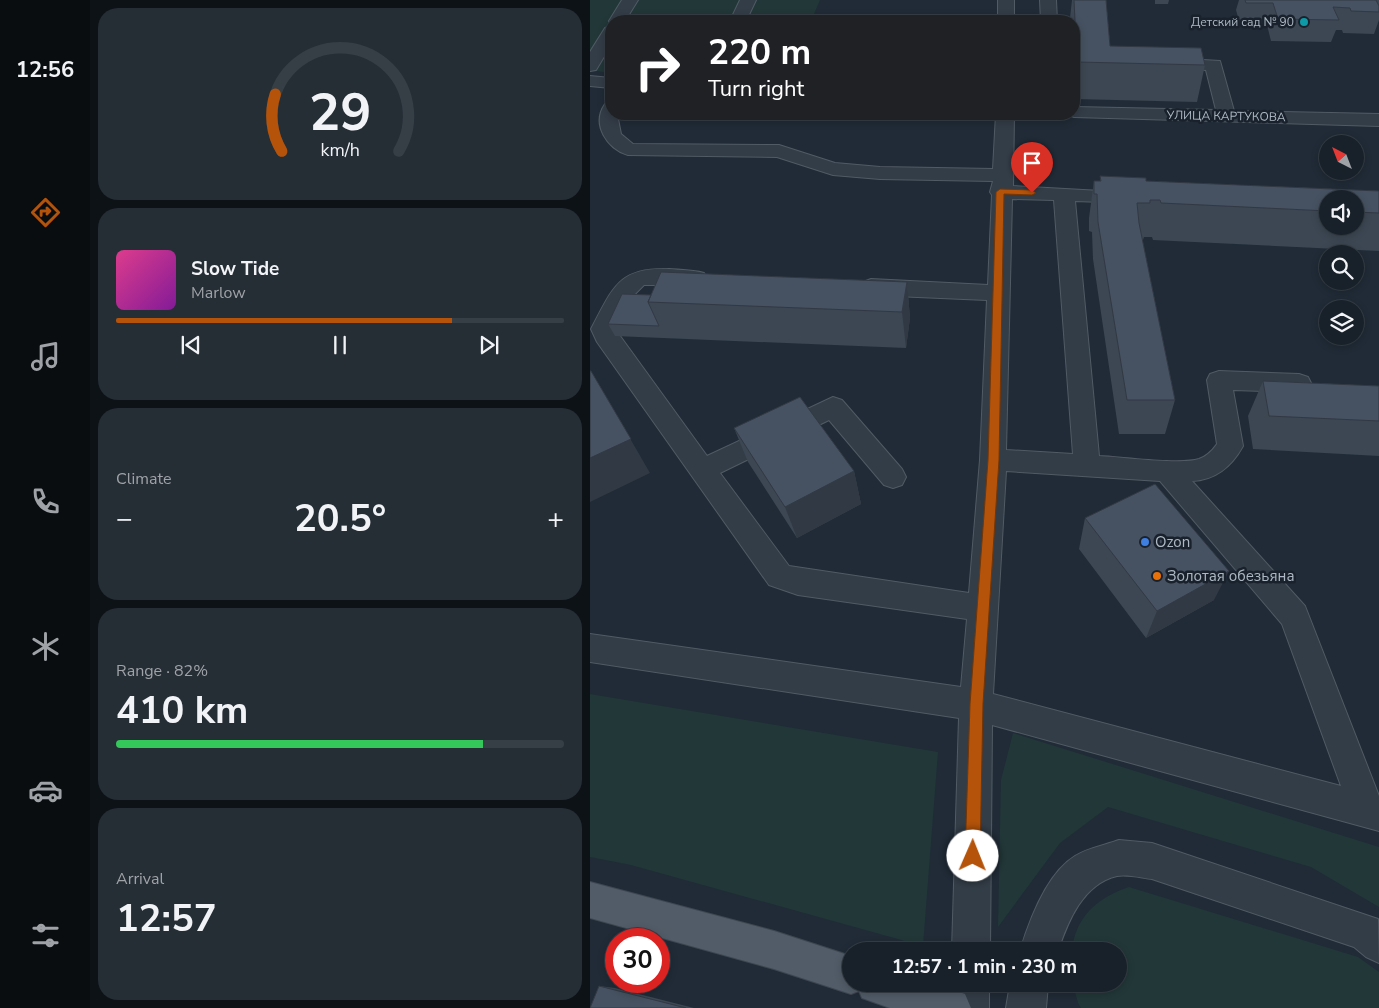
<!DOCTYPE html>
<meta charset="utf-8">
<style>
body{margin:0;font-family:"Nunito Sans",sans-serif;background:#252d35;color:#f1f3f6;height:100vh;display:flex;flex-direction:column;font-size:19px;white-space:nowrap}
*{box-sizing:border-box;margin:0}
p{font-size:16px;color:#9fa3a8}
.icon{flex:none;width:28px;height:28px;fill:none;stroke:currentColor;stroke-width:2;stroke-linecap:round;stroke-linejoin:round}
.map{position:relative;flex:1;overflow:hidden}
.side{display:flex;flex-direction:column;gap:8px;padding:8px;background:#0d1217;width:500px}
.side>*{flex:none}
.top-card{position:absolute;left:15px;top:15px;width:475px;height:105px;border-radius:20px;box-shadow:0 2px 8px #0003,0 0 0 1px #363e46;background:#202124;color:#fff;overflow:hidden}
.needle{width:32px;rotate:318deg}
.buttons{position:absolute;left:729px;top:135px;display:grid;gap:10px}
.buttons a{display:grid;place-items:center;width:45px;height:45px;border-radius:50%;background:#182029;box-shadow:0 2px 8px #0003,0 0 0 1px #363e46;font-size:25px}
.speed{position:absolute;left:15px;top:928px;display:flex;gap:10px;font-size:25px;font-weight:700;text-align:center}
.speed>*{display:grid;place-content:center;width:65px;height:65px;border-radius:50%;background:#182029;box-shadow:0 2px 8px #0003,0 0 0 1px #363e46;line-height:1}
.speed .limit{border:8px solid #d22;background:#fff;color:#111}
.pin{position:absolute;display:grid;place-items:center;width:42px;height:42px;color:#fff;margin:-51px -21px;border-radius:50% 50% 50% 0;rotate:-45deg;box-shadow:0 0 5px #0007}
.pin .icon{rotate:45deg}
.me{position:absolute;width:55px;margin:-28px;rotate:1deg;stroke-linejoin:round;filter:drop-shadow(0 0 4px #0008)}
.turn{display:flex;align-items:center;gap:18px;height:105px;padding:0 20px;font-size:22px}
.turn .icon{width:65px;height:65px;stroke-width:2.5}
.turn b{display:block;font-size:35px;line-height:42px}
.big{font-size:38px;font-weight:700;line-height:1.1}
.side .widget{flex:1;display:flex;flex-direction:column;justify-content:center;gap:8px;min-width:0;padding:0 18px;border-radius:20px;background:#252d35}
.side .dial{align-items:center;gap:0}
.dial svg{height:130px;overflow:visible;fill:none;stroke:#363e46;stroke-width:7;stroke-linecap:round;text-anchor:middle}
.dial text{fill:#f1f3f6;stroke:none}
.song{display:flex;align-items:center;gap:15px}
.cover{width:60px;height:60px;border-radius:8px;background:linear-gradient(135deg,hsl(330 70% 55%),hsl(290 70% 35%))}
.played{height:5px;border-radius:2px;background:linear-gradient(90deg,#b45309 75%,#363e46 75%)}
.keys{display:flex;justify-content:space-around;direction:ltr}
.heat{display:flex;justify-content:space-between;align-items:center;font-size:28px;direction:ltr}
.charge{height:8px;border-radius:4px;background:linear-gradient(90deg,#34c759 82%,#363e46 0)}
.trip{position:absolute;left:252px;top:942px;width:285px;height:50px;border-radius:25px;background:#182029;box-shadow:0 2px 8px #0003,0 0 0 1px #363e46;font-weight:700;line-height:50px;text-align:center}
main{display:flex;flex:1;min-height:0}
.menu{display:flex;flex-direction:column;width:90px;justify-content:space-around;align-items:center;background:#0a0d10;color:#9fa3a8}
.menu .icon{width:35px;height:35px}
.menu .on{color:#b45309}
.menu b{font-size:22px;color:#f1f3f6}
.map>svg:first-child{display:block}
.green{fill:#223738}
.lines{fill:none;stroke-linecap:round;stroke-linejoin:round}
.minor-casing{stroke:#515b65;stroke-width:2}
.major-casing{stroke:#3d4651;stroke-width:2}
.minor{fill:#333d47;fill-rule:evenodd}
.major{fill:#515c68;fill-rule:evenodd}
.wall{fill:#3c4753;fill-rule:evenodd}
.shaded-wall{fill:#313944}
.building{fill:#465261;stroke:#313944}
.route{fill:#b45309;stroke:#753606}
.culture-dot{fill:#0f9aa8;stroke:#19222c;stroke-width:2}
.shop-dot{fill:#3f7fe0;stroke:#19222c;stroke-width:2}
.food-dot{fill:#e8710a;stroke:#19222c;stroke-width:2}
.labels{text-anchor:middle;stroke-width:5;stroke-linejoin:round;paint-order:stroke}
.far-poi-label{font-size:12px;fill:#adb8c4;stroke:#19222c;text-anchor:end}
.far-street-label{font-size:12px;fill:#adb8c4;stroke:#19222c}
.poi-label{font-size:15px;fill:#adb8c4;stroke:#19222c;text-anchor:start}
</style>
<main>
<nav class="menu">
<b>12:56</b>
<svg class="icon on" aria-label="directions" viewBox="0 0 24 24"><path d="M12 3l9 9-9 9-9-9zM9 14v-3h6M13 9l2 2-2 2"/></svg>
<svg class="icon" aria-label="music" viewBox="0 0 24 24"><path d="M9 18V5l10-2v13"/><circle cx="6" cy="18" r="3"/><circle cx="16" cy="16" r="3"/></svg>
<svg class="icon" aria-label="phone" viewBox="0 0 24 24"><path d="M5 4h4l2 5-3 2q2 4 5 5l2-3 5 2v4C11 20 4 13 5 4z"/></svg>
<svg class="icon" aria-label="climate" viewBox="0 0 24 24"><path d="M12 3v18M4 7l16 10M4 17L20 7"/></svg>
<svg class="icon" aria-label="car" viewBox="0 0 24 24"><path d="M5 17H2v-5l4-1 3-4h7l3 4 3 1v5h-3M9 17h6M6 11h13"/><circle cx="7" cy="17" r="2"/><circle cx="17" cy="17" r="2"/></svg>
<svg class="icon" aria-label="filters" viewBox="0 0 24 24"><path d="M4 7h16M4 17h16"/><circle cx="9" cy="7" r="2"/><circle cx="15" cy="17" r="2"/></svg>
</nav>
<section class="side">
<div class="widget dial"><svg viewBox="0 0 100 80">
<path d="M14 69A42 42 0 1 1 86 69"/>
<path d="M14 69A42 42 0 0 1 10 34" stroke="#b45309"/>
<text x="50" y="56" font-size="32" font-weight="700">29</text>
<text x="50" y="72" font-size="11">km/h</text>
</svg></div>
<div class="widget">
<div class="song"><i class="cover"></i><div><b>Slow Tide</b><p>Marlow</p></div></div>
<div class="played"></div>
<div class="keys"><svg class="icon" aria-label="previous" viewBox="0 0 24 24"><path d="M18 5L8 12l10 7zM5 5v14"/></svg><svg class="icon" aria-label="pause" viewBox="0 0 24 24"><path d="M8 5v14M16 5v14"/></svg><svg class="icon" aria-label="next" viewBox="0 0 24 24"><path d="M6 5l10 7-10 7zM19 5v14"/></svg></div>
</div>
<div class="widget"><p>Climate</p>
<div class="heat"><a>−</a><b class="big">20.5°</b><a>+</a></div>
</div>
<div class="widget"><p>Range · 82%</p><b class="big">410 km</b><div class="charge"></div></div>
<div class="widget"><p>Arrival</p><b class="big">12:57</b></div>
</section>
<div class="map">
<svg width="789" height="1008" viewBox="0 0 789 1008">
<rect width="100%" height="100%" fill="#202b37"/>
<!-- green -->
<path class="green" d="M0,0h230l-9,21h-200v52l-21,-3z
M0,694l348,58 -15,194 -292,-81 -41,-8z
M423,733l366,114v60l-68,-40 -203,-60 -48,36 -62,84 3,-147z
M539,887l229,70 21,15v36h-298l-3,-5 -5,-19h46v-33h-47c3,-34 26,-54 57,-64z"/>
<g class="lines">
<!-- minor casing -->
<g class="minor-casing">
<path id="minor" d="M32,0h16l-13,21h-14v3l-2,-3z
M150,0h16l-10,21h-16z
M408,0h16v21h-16z
M450,0h16l1,21h-16z
M21,26v19l-15,25 -6,1v-19l15,-24z
M578,58l52,3 14,50 145,3v12l-305,-9 -8,-3h8v-7l142,3 -10,-40 -44,-3 -3,-4 3,-4z
M0,76l21,2v10l-21,-2z
M21,103v11h6l4,20 12,10 146,1 56,18 45,4 113,2 3,-55h18l-1,72 124,7 3,4 -3,4 -7,2 -55,-2 24,255c23,1 81,9 100,3 8,-3 13,-8 18,-15l-10,-64 3,-6 9,-3 80,3 9,3 3,6 -3,6 -9,3 -66,-2 10,56c-11,20 -27,34 -51,35l113,125 74,190v35l-387,-106 -2,226h-38l7,-233 -369,-56v-28l371,53 6,-68 -169,-24 -29,-10 -172,-243 -6,-13c22,-41 27,-62 78,-60 12,1 24,1 35,4l3,5 -3,5 -8,2h-52l-14,14 -15,30 92,127 126,-59 9,3 60,69 4,8 -4,8 -9,3 -9,-3 -55,-65 -109,53 69,93 180,27 11,-133 7,-160 -116,-5 -8,-3 -3,-5 3,-5 8,-3 117,6 4,-90 -2,-3 3,-11 -113,-2 -47,-4 -56,-18 -149,-2c-21,-6 -37,-31 -23,-51zM422,199l42,1 19,254 -67,-4zM416,471l154,10 122,143 59,162 -348,-92z
M529,840l33,3 226,76 1,44 -13,-6 -12,-10 -202,-68c-10,-1 -24,-5 -35,-3 -34,8 -49,45 -59,75h-38c9,-30 27,-78 55,-95 13,-8 30,-11 44,-16z
M361,984h38v24h-40z
M420,984h38l-2,24h-40z"/>
</g>
<!-- major casing -->
<g class="major-casing">
<path id="major" d="M0,882l184,49 77,25v28h85l29,10 6,14h-81l-28,-10 -3,-7 -8,3 -77,-25 -184,-51z"/>
</g>
<!-- minor -->
<use href="#minor" class="minor"/>
<!-- major -->
<use href="#major" class="major"/>
</g>
<!-- wall -->
<path class="wall" d="M482,0h34l4,46 95,19 -8,37 -123,-3v-78h-4v-3z
M565,0h14l-1,4h-13z
M649,0h140v20l-5,14 -31,-1 -1,-3h-6l-5,12 -60,-1 -4,-16h-27l-4,-15z
M510,176l46,5 233,10v60l-226,-11 -1,-3h-8l-1,3h-1l33,160 -10,34h-46l-26,-175 -1,-27 -3,-1v-13l5,-37h6zM738,199h27v27h-27z
M317,282l3,36 -4,30 -291,-12 -7,-12 43,-29z
M673,381l116,5v70l-126,-7 -5,-33z
M144,428l120,43 7,33 -64,34 -49,-76z
M495,518l129,82 -68,38 -67,-89z
M9,986l16,2 79,20h-104z"/>
<!-- shaded-wall -->
<path class="shaded-wall" d="M317,282l3,36 -4,30 -4,-36z
M1,371l59,102 -60,29v-44z
M264,471l7,33 -64,34 -12,-31z
M639,571l-15,29 -68,38 11,-27z"/>
<!-- building -->
<path class="building" d="M484,0h32l4,46 91,2 4,17 -128,-3z
M655,0h131l3,6v6l-28,-1 -1,-3 -17,-1 6,13 -61,-1 -5,-16h-27z
M510,176l46,2v3l233,10v22l-24,-1v-13h-27v12l-167,-8 -1,-3h-10v3h-13l2,20 36,177h-48l-29,-178 -1,-28h-3v-13h7z
M71,272l246,10 -5,30 -254,-10z
M32,294l29,1 -3,7 11,24 -51,-2z
M0,371h1l40,68 -41,19z
M673,381l116,5v35l-110,-5z
M210,397l54,74 -69,36 -51,-79z
M565,484l74,87 -72,40 -72,-93z
M9,986l87,22h-96z"/>
<!-- route -->
<path class="route" d="M410,189l32,1 4,3 -4,2 -28,-1 -5,266 -16,244 -3,152 -2,6 -5,2 -5,-2 -3,-6 5,-152 18,-244 8,-268z"/>
<!-- markers -->
<circle class="culture-dot" cx="714" cy="22" r="5"/>
<circle class="shop-dot" cx="555" cy="542" r="5"/>
<circle class="food-dot" cx="567" cy="576" r="5"/>
<g class="labels">
<!-- far-poi labels -->
<g class="far-poi-label">
<text x="704" y="26">Детский сад № 90</text>
</g>
<!-- far-street labels -->
<g class="far-street-label">
<text transform="translate(636 116) rotate(1)" y="4">УЛИЦА КАРТУКОВА</text>
</g>
<!-- poi labels -->
<g class="poi-label">
<text x="565" y="547">Ozon</text>
<text x="577" y="581">Золотая обезьяна</text>
</g>
</g>
</svg>
<div class="buttons">
<a><svg class="needle" viewBox="-14 -14 28 28"><path d="M0-13l5 13h-10z" fill="#e53935"/><path d="M0 13l5-13h-10z" fill="#9fa3a8"/></svg></a>
<a><svg class="icon" aria-label="sound" viewBox="0 0 24 24"><path d="M4 9h4l5-4v14l-5-4H4zM17 9q2 3 0 6"/></svg></a>
<a><svg class="icon" aria-label="search" viewBox="0 0 24 24"><circle cx="10" cy="10" r="6"/><path d="M15 15l6 6"/></svg></a>
<a><svg class="icon" aria-label="layers" viewBox="0 0 24 24"><path d="M12 4l9 5-9 5-9-5zM3 14l9 5 9-5"/></svg></a>
</div>
<div class="speed"><div class="limit">30</div></div>
<div class="pin" style="left:442px;top:193px;background:#d93025"><svg class="icon" aria-label="arrive" viewBox="0 0 24 24"><path d="M6 21V4h12l-3 4 3 4H6"/></svg></div>
<svg class="me" style="left:383px;top:856px" viewBox="-20 -20 40 40"><circle r="19" fill="#fff"/><path d="M0-13L10 11 0 6-10 11z" fill="#b45309"/></svg>
<div class="trip">12:57 · 1 min · 230 m</div>
<div class="top-card">
<div class="turn"><svg class="icon" aria-label="right" viewBox="0 0 24 24"><path d="M7 20v-9h11M14 6l5 5-5 5"/></svg><div><b>220 m</b>Turn right</div></div>
</div>
</div>
</main>
